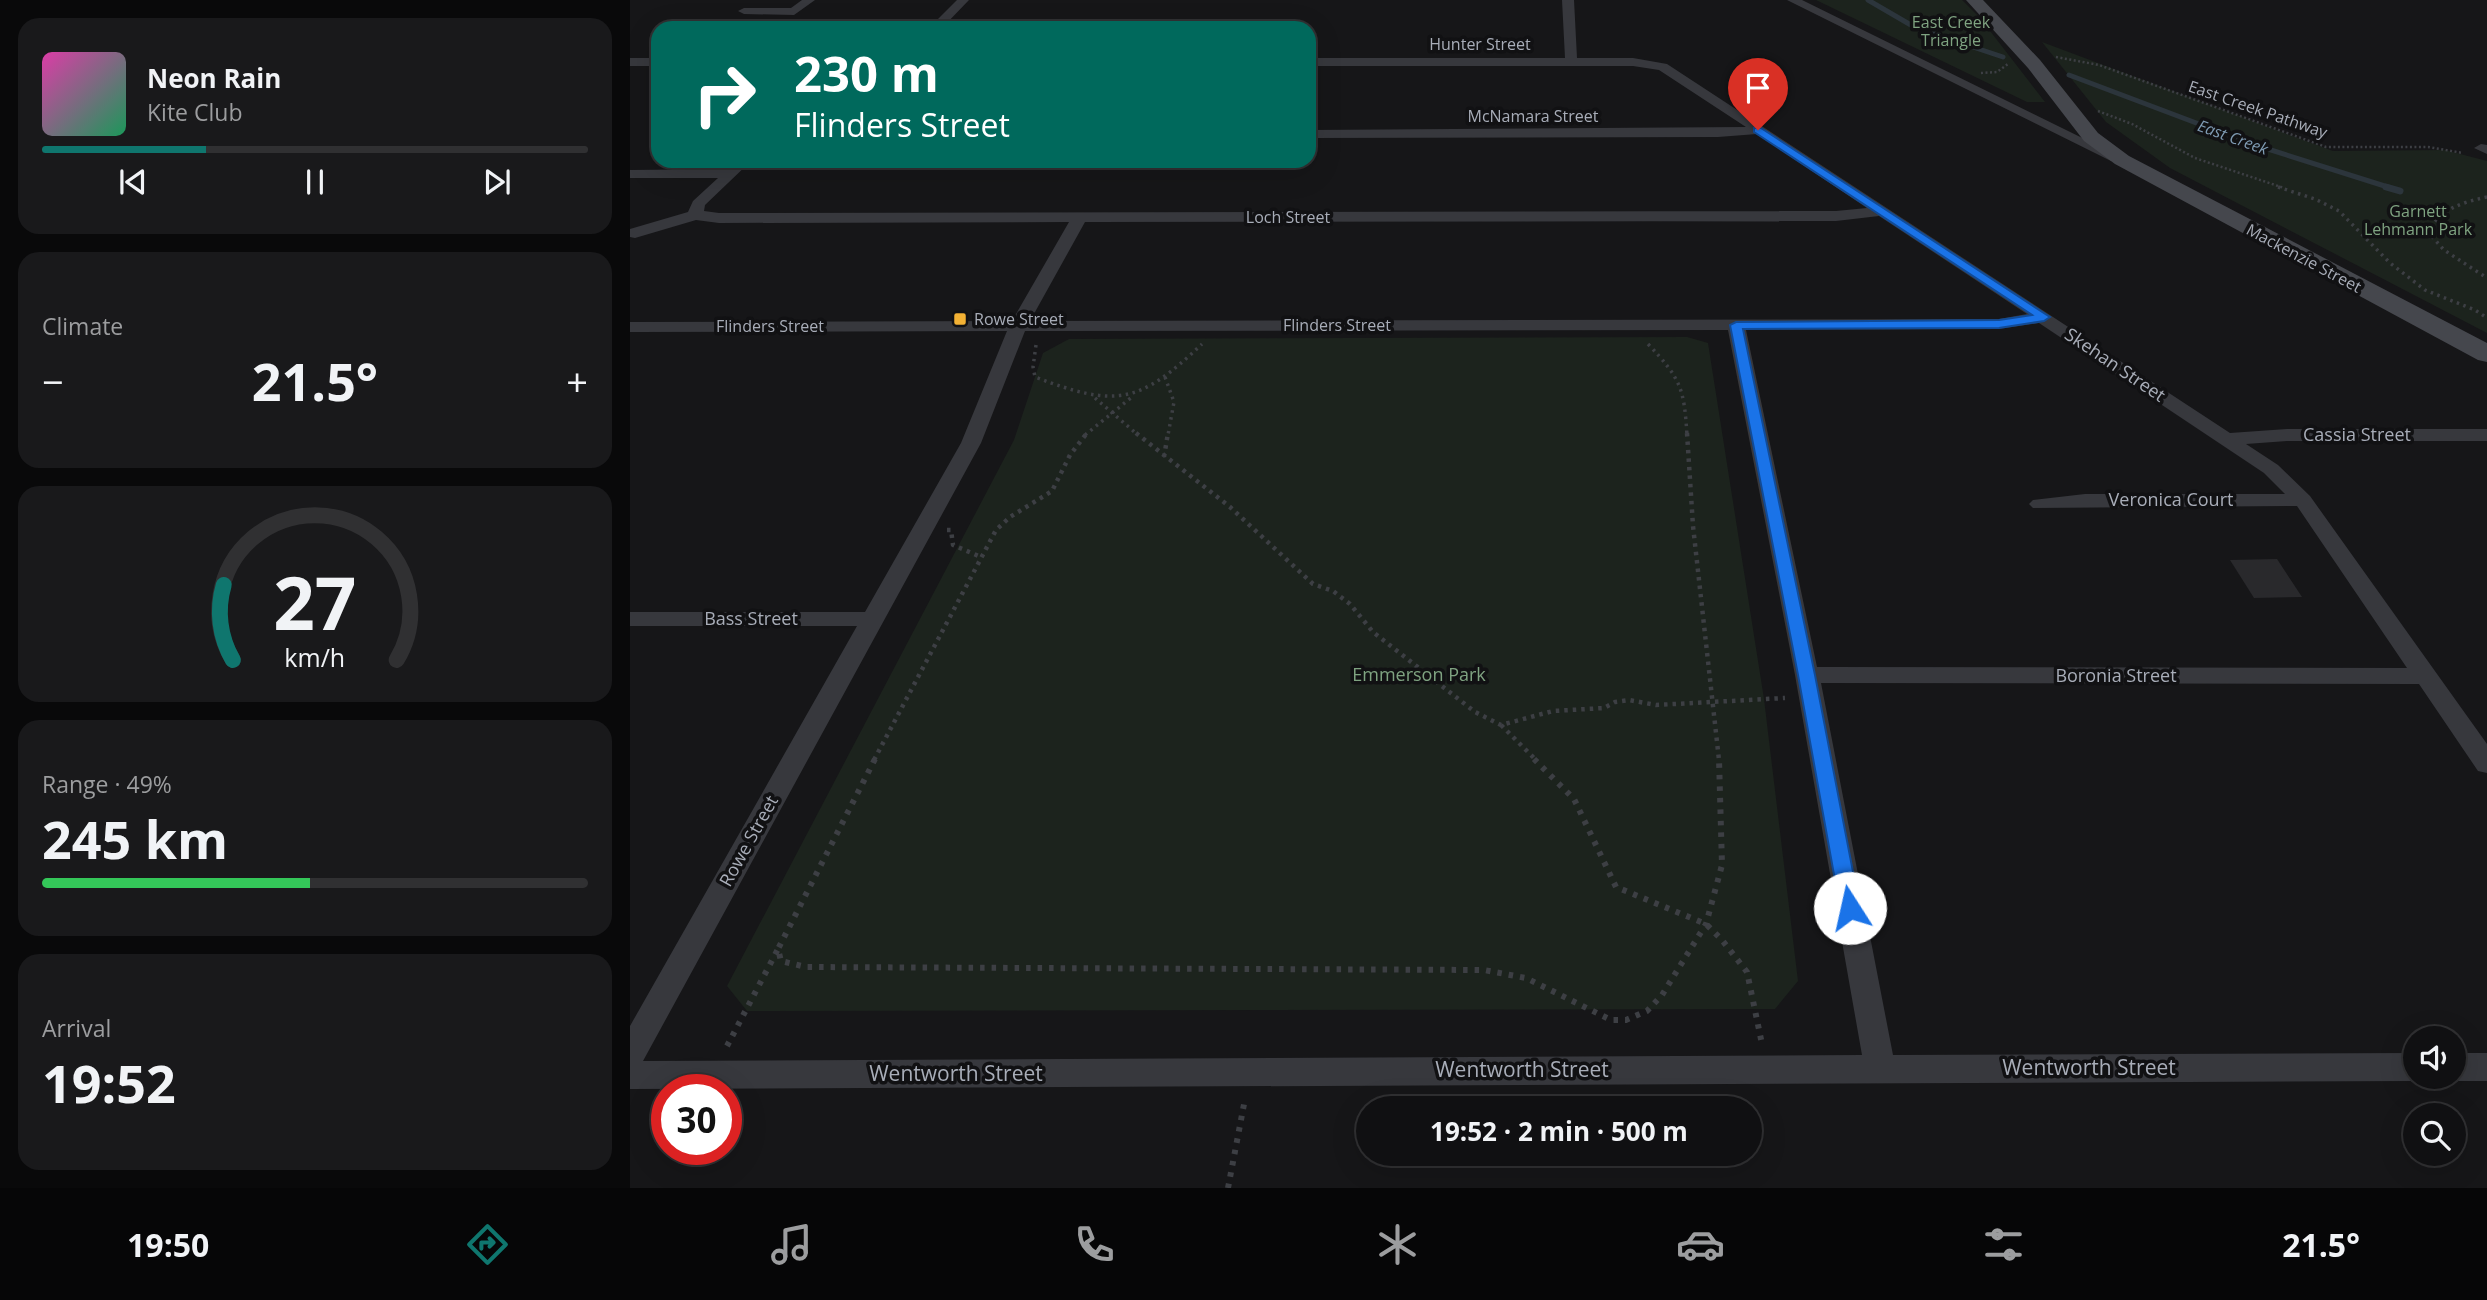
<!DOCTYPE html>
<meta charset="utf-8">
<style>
body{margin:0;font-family:"Open Sans",sans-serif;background:#19191b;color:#f1f3f6;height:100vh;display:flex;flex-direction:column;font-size:26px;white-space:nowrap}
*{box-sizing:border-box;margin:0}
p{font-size:23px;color:#9c9d9f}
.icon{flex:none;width:38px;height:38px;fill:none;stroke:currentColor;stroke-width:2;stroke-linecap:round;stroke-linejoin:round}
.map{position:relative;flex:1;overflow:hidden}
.details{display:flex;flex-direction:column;gap:18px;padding:18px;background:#09090a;width:630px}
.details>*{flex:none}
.guide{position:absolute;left:21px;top:21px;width:665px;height:147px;border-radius:21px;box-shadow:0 7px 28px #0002,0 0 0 2px #303032;background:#00695c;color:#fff;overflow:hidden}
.buttons{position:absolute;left:1773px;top:1026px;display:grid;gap:14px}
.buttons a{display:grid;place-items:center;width:63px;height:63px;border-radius:50%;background:#101012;box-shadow:0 7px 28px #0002,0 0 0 2px #303032;font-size:35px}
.speed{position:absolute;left:21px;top:1074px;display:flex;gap:14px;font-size:35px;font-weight:700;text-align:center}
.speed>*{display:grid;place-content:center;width:91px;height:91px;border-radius:50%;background:#101012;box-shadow:0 7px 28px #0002,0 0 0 2px #303032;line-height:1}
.speed .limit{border:10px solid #d22;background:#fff;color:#111}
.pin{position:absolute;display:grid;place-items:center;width:60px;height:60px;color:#fff;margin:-72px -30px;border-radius:50% 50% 50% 0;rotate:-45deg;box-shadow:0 0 7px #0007}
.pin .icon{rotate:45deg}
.me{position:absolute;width:77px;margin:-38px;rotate:350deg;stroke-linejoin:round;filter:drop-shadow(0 0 5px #0008)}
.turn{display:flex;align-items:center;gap:24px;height:147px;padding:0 28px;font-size:32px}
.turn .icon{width:91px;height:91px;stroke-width:2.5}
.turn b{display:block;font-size:49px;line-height:60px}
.big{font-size:52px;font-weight:700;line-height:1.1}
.details .tile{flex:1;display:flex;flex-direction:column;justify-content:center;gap:10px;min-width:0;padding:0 24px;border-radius:21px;background:#19191b}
.details .dial{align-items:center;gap:0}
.dial svg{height:182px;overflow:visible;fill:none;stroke:#303032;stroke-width:7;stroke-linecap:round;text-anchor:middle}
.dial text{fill:#f1f3f6;stroke:none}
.song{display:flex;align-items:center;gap:21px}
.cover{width:84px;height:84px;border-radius:10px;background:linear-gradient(135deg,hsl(320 70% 55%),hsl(150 70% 35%))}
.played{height:7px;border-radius:4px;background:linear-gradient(90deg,#0f766e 30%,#303032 30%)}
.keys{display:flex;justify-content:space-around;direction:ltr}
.heat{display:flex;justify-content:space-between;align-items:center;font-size:38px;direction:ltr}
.charge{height:10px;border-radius:5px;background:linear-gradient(90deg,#34c759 49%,#303032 0)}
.trip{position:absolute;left:726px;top:1096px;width:406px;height:70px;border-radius:35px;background:#101012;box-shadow:0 7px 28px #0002,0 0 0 2px #303032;font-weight:700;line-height:70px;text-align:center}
.dock{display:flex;height:112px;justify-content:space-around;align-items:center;background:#060607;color:#9c9d9f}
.dock .icon{width:49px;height:49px}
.dock .on{color:#0f766e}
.dock b{font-size:32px;color:#f1f3f6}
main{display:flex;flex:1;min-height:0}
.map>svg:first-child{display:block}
.green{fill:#1c231d}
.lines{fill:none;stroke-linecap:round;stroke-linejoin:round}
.stream-far1{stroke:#2c353c;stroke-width:5}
.stream{stroke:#2c353c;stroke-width:7}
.building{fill:#29292c}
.path-far3{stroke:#3d3f44;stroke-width:2.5;stroke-dasharray:2 2.5;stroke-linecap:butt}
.path-far2{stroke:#3d3f44;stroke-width:3.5;stroke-dasharray:2.5 4.5;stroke-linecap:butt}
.path-far1{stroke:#3d3f44;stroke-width:4.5;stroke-dasharray:3.5 5;stroke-linecap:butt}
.path{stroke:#3d3f44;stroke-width:6;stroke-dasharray:4.5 7;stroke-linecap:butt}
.street{fill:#37383d;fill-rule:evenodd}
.secondary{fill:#45474d;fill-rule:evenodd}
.route{fill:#1a73e8;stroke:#114b97;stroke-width:2}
.poi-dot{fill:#f2b134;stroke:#111113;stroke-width:2.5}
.labels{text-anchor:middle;stroke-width:7;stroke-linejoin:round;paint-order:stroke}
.far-park-label{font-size:16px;fill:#7fa381;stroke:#111113}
.far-street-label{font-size:16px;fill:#a8adb8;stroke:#111113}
.far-water-label{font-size:16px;font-style:italic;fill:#7f9bb3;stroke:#111113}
.far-poi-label{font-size:16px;fill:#a8adb8;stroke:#111113;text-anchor:start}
.street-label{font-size:18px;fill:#a8adb8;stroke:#111113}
.park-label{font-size:18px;fill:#7fa381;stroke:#111113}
.near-street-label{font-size:21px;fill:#a8adb8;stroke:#111113}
</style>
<main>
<section class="details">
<div class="tile">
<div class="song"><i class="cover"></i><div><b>Neon Rain</b><p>Kite Club</p></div></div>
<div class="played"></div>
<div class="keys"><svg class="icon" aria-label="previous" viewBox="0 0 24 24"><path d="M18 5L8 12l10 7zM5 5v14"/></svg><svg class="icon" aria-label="pause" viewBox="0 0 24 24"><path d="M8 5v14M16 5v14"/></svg><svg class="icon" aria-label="next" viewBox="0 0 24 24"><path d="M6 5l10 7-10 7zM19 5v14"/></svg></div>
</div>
<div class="tile"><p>Climate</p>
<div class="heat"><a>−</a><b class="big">21.5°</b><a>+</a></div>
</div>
<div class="tile dial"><svg viewBox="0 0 100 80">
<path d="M14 69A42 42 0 1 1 86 69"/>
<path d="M14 69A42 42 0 0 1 10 36" stroke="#0f766e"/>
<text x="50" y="56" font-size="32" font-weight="700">27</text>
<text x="50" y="72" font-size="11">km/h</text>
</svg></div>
<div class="tile"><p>Range · 49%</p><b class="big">245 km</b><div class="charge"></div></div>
<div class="tile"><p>Arrival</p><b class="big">19:52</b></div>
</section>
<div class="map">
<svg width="1857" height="1188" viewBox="0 0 1857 1188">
<rect width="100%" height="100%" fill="#161618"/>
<!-- green -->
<path class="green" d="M1186,0h146l18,18 65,84h-18z
M1412,42l291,109 112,-1 42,11v172l-317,-165 -64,-46z
M1057,337l21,6 56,356 34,282 -23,28 -1028,2 -20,-25 287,-546 29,-87 26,-14z"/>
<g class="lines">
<!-- stream-far1 -->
<path class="stream-far1" d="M1238,0l48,28 87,29
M1439,75l183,69 139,44"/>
<!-- stream -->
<path class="stream" d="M1756,187l14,4"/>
</g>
<!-- building -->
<path class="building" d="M1647,559l25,38 -48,1 -24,-38z"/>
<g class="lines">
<!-- path-far3 -->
<path class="path-far3" d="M1426,57l43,8 227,82h102l35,6
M1351,73l16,-1 11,-8
M1468,111l34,13 63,34 89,30"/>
<!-- path-far2 -->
<path class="path-far2" d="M1648,187l37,12 24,12 51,52 35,27 50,20 12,8
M1857,197c-24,5 -47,12 -59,35l16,18 43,28
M1018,344c33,35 36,44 39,91
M406,345l-3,22 2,10c81,31 104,27 167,-33
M535,377l9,25 -6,33
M465,398l43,37
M455,435l47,-38"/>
<!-- path-far1 -->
<path class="path-far1" d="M506,433l94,74 83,77 20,7 17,13 23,28 102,80 26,13 52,-14 51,-3 11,-6 14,-2 27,5 129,-7
M1057,433l6,93 26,234
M534,457l4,-24
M317,530h4l2,15 28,12
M871,725l35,35
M244,760l122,-230 14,-13 42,-26 18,-36 17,-22"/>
<!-- path -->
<path class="path" d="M245,759l-97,190 3,12 25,6 678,3 42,8 85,42h15l21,-9 15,-16 44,-71 16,-59 -3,-106
M904,759l40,40 42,88 90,37 16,16 25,32 15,72
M97,1046l51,-97
M598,1188l17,-89"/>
<!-- street -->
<path class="street" d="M172,0h13l-21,15 -50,-1 -6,-3 6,-3h47z
M327,0h12l-27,28h-13z
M932,0h12l3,58h56l34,6 563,369 57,-4h200v12h-200l-41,3 32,21 32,31 177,248v29l-9,-2 -59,-87 -598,-1 72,372 522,-2v23l11,1 -11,4 -1785,8v-63l227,-400h-227v-14h235l96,-169 46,-112 -377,1v-10l382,-1 57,-99 -350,1 -23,-3 -61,18 -5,-1v-8l58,-17 5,-11 25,-23h-88v-8l97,-1 9,-8h15l-46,44 -1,6 15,2 1117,-2 31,-3 -110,-74 -39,3 -409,1v-8l437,-3 -87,-57 -26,-4h-324v-8h256zM1249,216l148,98 -28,5 -969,2 55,-99 751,-1zM1409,323l225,150 21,21h-200l-52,6 -4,4 4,4 264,-2 110,162 -590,-1 -71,-337 253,-1zM1098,330l67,345 67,380 -1219,6 338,-618 44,-112z
M1157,0h15l321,158 -2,3h-10z
M0,58h28v8h-28z
M1851,144l6,1v9l-13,-6z
M1824,1053h33v28h-33l-11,-4 11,-1z"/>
<!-- secondary -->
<path class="secondary" d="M1336,0h17l57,60 58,73 31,23 358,187v19l-9,-2 -363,-196 -31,-23 -56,-73z"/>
</g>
<!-- route -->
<path class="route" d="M1124,128h7l289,189 -6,4 -45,7 -256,1 72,346 45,233 -3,6 -7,2 -7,-2 -3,-6 -42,-233 -68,-350 6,-3 263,-2 33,-5 -278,-183z"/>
<!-- markers -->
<rect class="poi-dot" x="323" y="312" width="14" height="14" rx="3.5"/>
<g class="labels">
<!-- far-park labels -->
<g class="far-park-label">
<text x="1321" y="28">East Creek<tspan x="1321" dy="18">Triangle</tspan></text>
<text x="1788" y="217">Garnett<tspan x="1788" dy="18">Lehmann Park</tspan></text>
</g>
<!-- far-street labels -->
<g class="far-street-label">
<text x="850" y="50">Hunter Street</text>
<text transform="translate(1628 109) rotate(19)" y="6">East Creek Pathway</text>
<text x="903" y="122">McNamara Street</text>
<text x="658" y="223">Loch Street</text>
<text transform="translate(1674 258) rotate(28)" y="6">Mackenzie Street</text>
<text x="707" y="331">Flinders Street</text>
<text x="140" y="332">Flinders Street</text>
</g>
<!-- far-water labels -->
<g class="far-water-label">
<text transform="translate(1603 137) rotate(20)" y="6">East Creek</text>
</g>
<!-- far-poi labels -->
<g class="far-poi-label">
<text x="344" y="325">Rowe Street</text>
</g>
<!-- street labels -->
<g class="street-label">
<text transform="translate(1485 365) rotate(34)" y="6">Skehan Street</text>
<text x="1727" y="441">Cassia Street</text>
<text x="1541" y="506">Veronica Court</text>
<text x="121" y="625">Bass Street</text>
<text x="1486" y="682">Boronia Street</text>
<text transform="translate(119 841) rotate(-61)" y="6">Rowe Street</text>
</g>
<!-- park labels -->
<g class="park-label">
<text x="789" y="681">Emmerson Park</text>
</g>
<!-- near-street labels -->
<g class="near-street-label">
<text x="1459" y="1075">Wentworth Street</text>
<text x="892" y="1077">Wentworth Street</text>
<text x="326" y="1081">Wentworth Street</text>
</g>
</g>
</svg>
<div class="buttons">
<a><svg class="icon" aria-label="sound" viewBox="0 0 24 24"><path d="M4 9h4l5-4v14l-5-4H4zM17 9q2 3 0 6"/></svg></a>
<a><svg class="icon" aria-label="search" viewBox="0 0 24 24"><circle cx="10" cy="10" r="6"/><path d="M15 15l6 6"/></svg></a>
</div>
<div class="speed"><div class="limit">30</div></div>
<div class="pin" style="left:1128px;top:130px;background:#d93025"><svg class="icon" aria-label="arrive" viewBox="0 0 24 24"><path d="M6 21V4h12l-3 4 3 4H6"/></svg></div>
<svg class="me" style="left:1220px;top:908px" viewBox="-20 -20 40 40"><circle r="19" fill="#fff"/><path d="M0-13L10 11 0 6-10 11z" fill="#1a73e8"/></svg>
<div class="trip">19:52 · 2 min · 500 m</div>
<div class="guide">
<div class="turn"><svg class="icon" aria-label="right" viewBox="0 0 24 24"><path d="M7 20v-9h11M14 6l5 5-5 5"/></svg><div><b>230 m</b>Flinders Street</div></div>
</div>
</div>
</main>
<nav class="dock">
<b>19:50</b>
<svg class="icon on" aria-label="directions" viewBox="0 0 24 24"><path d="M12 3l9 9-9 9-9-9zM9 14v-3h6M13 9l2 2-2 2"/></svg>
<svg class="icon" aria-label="music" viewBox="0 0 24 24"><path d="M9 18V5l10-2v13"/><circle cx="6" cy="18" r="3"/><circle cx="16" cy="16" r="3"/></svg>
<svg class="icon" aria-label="phone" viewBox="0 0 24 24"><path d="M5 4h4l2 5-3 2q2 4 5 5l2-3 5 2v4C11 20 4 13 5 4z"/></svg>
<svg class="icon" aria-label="climate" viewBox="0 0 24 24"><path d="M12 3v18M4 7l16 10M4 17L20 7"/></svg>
<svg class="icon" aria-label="car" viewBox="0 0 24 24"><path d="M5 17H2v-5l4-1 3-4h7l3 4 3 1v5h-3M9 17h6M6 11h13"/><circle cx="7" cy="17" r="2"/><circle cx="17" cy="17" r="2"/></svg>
<svg class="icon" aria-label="filters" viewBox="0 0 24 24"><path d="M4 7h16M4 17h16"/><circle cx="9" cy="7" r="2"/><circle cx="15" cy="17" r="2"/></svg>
<b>21.5°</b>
</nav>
